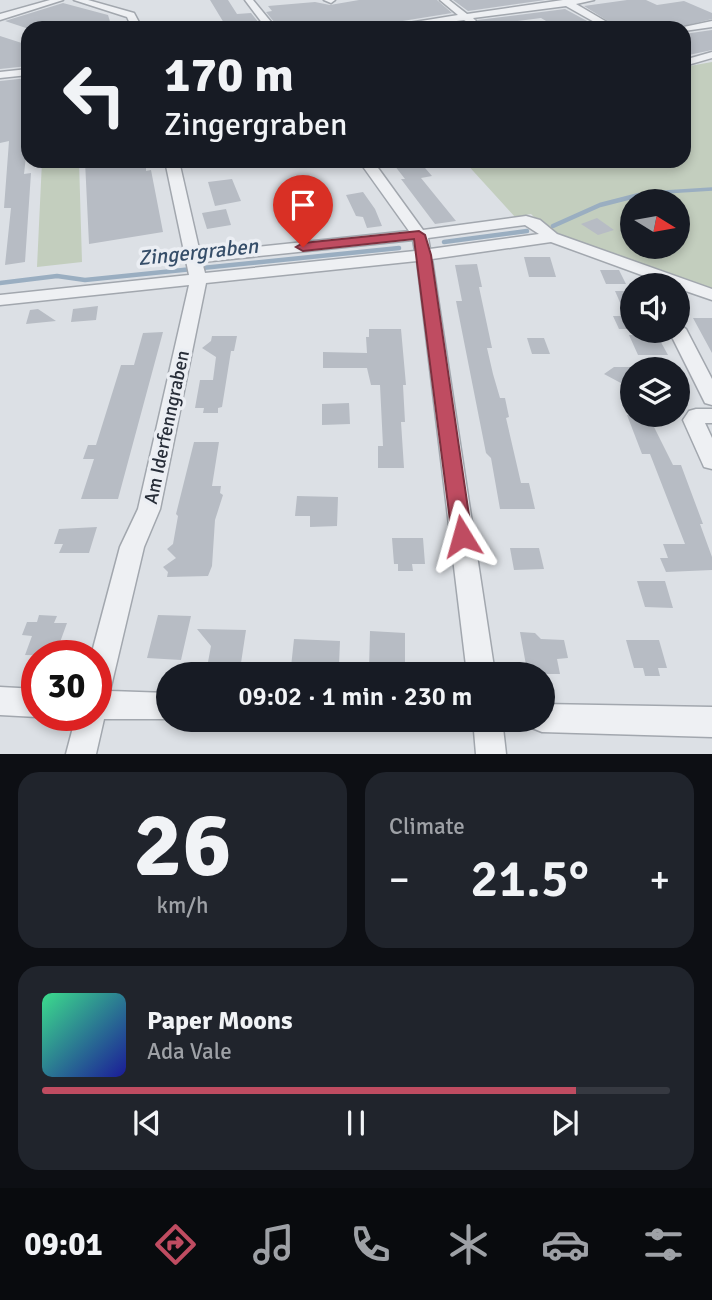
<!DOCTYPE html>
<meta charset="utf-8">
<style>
body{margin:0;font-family:Signika,sans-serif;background:#20242c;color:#f1f3f6;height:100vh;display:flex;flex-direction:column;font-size:26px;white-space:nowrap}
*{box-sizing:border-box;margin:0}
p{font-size:23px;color:#9ea1a6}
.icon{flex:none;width:38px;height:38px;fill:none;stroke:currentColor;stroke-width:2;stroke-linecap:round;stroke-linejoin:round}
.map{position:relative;height:754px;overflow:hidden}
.details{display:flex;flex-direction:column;gap:18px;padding:18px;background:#0d0f14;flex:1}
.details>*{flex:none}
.banner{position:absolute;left:21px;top:21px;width:670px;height:147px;border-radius:21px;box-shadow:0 4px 10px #0003;background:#171b24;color:#f1f3f6;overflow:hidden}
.needle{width:46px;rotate:101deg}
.tools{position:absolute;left:620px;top:189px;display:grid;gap:14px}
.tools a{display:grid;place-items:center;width:70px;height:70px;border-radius:50%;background:#171b24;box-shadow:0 4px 10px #0003;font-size:35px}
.speed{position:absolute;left:21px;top:640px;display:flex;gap:14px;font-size:35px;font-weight:700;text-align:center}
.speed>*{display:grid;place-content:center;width:91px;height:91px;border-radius:50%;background:#171b24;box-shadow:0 4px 10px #0003;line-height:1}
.speed .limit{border:10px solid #d22;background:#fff;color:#111}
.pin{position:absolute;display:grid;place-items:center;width:60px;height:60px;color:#fff;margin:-72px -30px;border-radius:50% 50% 50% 0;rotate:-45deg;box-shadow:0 0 7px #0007}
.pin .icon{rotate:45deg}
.me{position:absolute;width:77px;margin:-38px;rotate:352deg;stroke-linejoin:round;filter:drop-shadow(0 0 5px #0008)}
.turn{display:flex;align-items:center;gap:24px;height:147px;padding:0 28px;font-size:32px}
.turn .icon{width:91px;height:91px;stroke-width:2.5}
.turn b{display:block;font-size:49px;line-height:60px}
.big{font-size:52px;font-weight:600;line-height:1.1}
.details .tile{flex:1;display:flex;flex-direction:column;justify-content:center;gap:10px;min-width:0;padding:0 24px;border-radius:21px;background:#20242c}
.details .dial{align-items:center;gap:0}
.dial b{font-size:91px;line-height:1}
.song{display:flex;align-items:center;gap:21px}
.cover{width:84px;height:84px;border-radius:10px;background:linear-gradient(135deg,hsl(150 70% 55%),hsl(240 70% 35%))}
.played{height:7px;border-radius:4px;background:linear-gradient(90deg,#bf4c61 85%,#363941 85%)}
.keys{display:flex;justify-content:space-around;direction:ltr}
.heat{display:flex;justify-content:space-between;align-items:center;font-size:38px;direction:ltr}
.details .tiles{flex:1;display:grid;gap:18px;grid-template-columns:1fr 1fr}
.tile:last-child{grid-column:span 2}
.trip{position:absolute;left:156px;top:662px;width:399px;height:70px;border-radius:35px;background:#171b24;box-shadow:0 4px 10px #0003;font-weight:600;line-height:70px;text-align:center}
.menu{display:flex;height:112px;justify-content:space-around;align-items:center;background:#090b0e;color:#9ea1a6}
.menu .icon{width:49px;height:49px}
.menu .active{color:#bf4c61}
.menu b{font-size:32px;color:#f1f3f6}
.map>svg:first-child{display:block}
.green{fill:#c3cebe;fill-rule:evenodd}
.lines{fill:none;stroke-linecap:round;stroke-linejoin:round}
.stream-far1{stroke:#9aaec1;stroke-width:3.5}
.stream{stroke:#9aaec1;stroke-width:4.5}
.building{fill:#b7bcc4}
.minor-casing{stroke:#a2a7ae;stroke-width:3}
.minor{fill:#eef0f3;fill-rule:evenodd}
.route{fill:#bf4c61;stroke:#7c313f;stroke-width:2}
.labels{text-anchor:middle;stroke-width:7;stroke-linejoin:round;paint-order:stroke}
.street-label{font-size:19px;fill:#282e39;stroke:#ebeef3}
.water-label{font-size:21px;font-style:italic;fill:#364e69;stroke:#ebeef3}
</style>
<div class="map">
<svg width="712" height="754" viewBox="0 0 712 754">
<rect width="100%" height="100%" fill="#dce0e5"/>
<!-- green -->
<path class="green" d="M712,62v230l-163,-60 -18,-18 -16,3 -51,-56h220v-94zM632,201h45v46h-45z
M42,161h37l3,101 -45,5z"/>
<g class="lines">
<!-- stream-far1 -->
<path class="stream-far1" d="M632,197l17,-4 63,-4"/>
<!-- stream -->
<path class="stream" d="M553,226l47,-21 39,-10
M444,242l83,-11
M0,283l57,-7 28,4 314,-32"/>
</g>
<!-- building -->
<path class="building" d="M210,0h18l9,14 14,-1 12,15h-36z
M359,0h78l15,13 -74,12 -3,3h-3v-4l-19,3 -7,-5 -67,6 -13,-16 6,-1 -4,-5 47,-4 15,3z
M453,0h92l-77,11z
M627,0h19l11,5 27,-4 28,12v6l-36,9h-57l-35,-22z
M63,3l45,12 4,13h-86l-21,-7z
M565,9l35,19h-42l-17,-10 -77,10h-40l39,-5 9,3 6,-6z
M712,30v20l-28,6v-22z
M0,36l28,9v21l-28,3z
M28,78v61l-4,35 7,-1 -6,89 -20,3 6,-57h-7l5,-67 -9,2v-62z
M85,161h61v10l5,-1 12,62 -74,12z
M391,161h28l13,15 -11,2 35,43 -21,3 -34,-45h4z
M232,179l9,22 -26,5 -7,-24z
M363,192l12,17 7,17 -15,2 -4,-11 -7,-1 -10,-21z
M226,209l5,16 -24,4 -5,-16z
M597,218l17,12 -16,5 -17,-11z
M524,257h26l6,20h-27z
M477,264l5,23h-3l13,61h-5l6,26 7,24h5l4,19 -3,1 15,65h8l6,26h-35l-9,-51 -5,-5 -30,-152h6l-7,-36z
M600,270h19l7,14h-20z
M615,291h17v38h-13l-6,-13h13z
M98,306l-2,14 -25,2 2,-13z
M38,309l18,12 -30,3 4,-14z
M693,318h19v35z
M369,329h32l5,56h-3l2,37h-4l3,46h-26v-22h5l-3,-61h-9l-4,-17h-44v-16l44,1 -1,-16h3z
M163,332l-45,167h-37l13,-40h-11l5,-14h8l25,-80h13l9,-32z
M629,335h28l11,20h-30z
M212,336h25l-3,15h-3l-9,56 -4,1v5h-15l1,-5h-9l5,-28h13l3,-23 -14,-9 9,-7z
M527,338h17l6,16h-18z
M614,367h18v22l-28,-15z
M349,403l1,21 -28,1v-21z
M627,415h21l25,50h8l22,59h-3l12,33v13l-46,2 -6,-14h8l-5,-14h22l-35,-90h-8z
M194,442h25l-7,44h9l-1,7 3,2 -8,25 -3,46 -4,10 -41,1 1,-5 -5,-5 13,-9 -9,-9 6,-5 5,-28 -2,-2z
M297,496l41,1 -1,29 -27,1v-11h-15z
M97,527l-8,26h-30l4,-9h-9l5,-15z
M392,538h31l2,26h-13l1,7h-15v-7h-4z
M510,548h29l5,21 -30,1z
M637,581h28l8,27 -28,-1z
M39,615l18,1 -3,7h13l-12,33 -30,-1 7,-19 -10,-1 5,-13h10z
M158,615l33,1 -10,44 -34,-2z
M197,629l49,1 -5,33 -33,-1 3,-16z
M370,631l35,2v38l-36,-1z
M520,632l15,1 6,6 23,1 4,18 -11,1 3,15h-38l4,-9z
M294,639l46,2 -1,24 -18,-1v5l-30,-2z
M626,640h33l8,28h-9l2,8h-15l-2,-8h-9z"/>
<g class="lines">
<!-- minor casing -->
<g class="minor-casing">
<path id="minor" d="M50,0h13l-63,20v-6z
M74,0h14l46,13 8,15h-10l-5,-11z
M245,0h8l23,28h-10z
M324,0h11l-4,3z
M440,0h9l18,14 96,-14h31l-18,4 41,24h-12l-39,-22 -93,12 3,3 -5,3 -7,-4 -60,8h-26l80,-13z
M712,21v6l-28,4v-3h-5z
M712,52v6l-28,8v-6z
M28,69v6l-28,3v-6z
M165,161h14l21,92 209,-22 -50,-70h14l50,69 103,-14 14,4 17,14 155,55v11l-35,-12v-3h-8l-118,-43 -119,17 63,415h-28l-50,-413 -211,22 -46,226 -16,38 -34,144 58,2v26h5h-69l-8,35h-30l10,-38h20v-60h-5l29,-109 18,-38 51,-224 -189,20v-10l189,-20zM525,225l14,9 -109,15 -2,-11zM413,240l2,11 -210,22 -3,-11z
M677,323l9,6 26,50v26l-7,-2 -36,-72h8z
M696,409h16v14h-7l7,15v31l-8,-2 -21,-47 6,-9z
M0,687l37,2v27h4l-4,1 -37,-2z
M542,704l170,3v30l-170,-5 -10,-4 -4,-9h14z
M473,719h29l4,35h-30z"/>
</g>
<!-- minor -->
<use href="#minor" class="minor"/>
</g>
<!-- route -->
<path class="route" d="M419,231l6,4 6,20 41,281 -3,6 -7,2 -7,-2 -3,-6 -38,-297 -111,12 -7,-4 7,-4z"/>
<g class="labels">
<!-- street labels -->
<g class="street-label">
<text transform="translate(166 427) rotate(-78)" y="7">Am Iderfenngraben</text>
</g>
<!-- water labels -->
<g class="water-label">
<text transform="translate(198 252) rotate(-6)" y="7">Zingergraben</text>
</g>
</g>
</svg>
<div class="tools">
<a><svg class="needle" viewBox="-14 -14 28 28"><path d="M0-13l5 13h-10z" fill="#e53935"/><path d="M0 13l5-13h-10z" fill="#9ea1a6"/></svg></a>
<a><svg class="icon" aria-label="sound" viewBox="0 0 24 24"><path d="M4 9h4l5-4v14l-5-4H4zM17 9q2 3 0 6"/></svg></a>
<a><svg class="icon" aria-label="layers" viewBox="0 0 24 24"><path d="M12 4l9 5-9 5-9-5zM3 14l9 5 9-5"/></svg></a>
</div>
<div class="speed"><div class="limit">30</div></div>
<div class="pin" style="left:303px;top:247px;background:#d93025"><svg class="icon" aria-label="arrive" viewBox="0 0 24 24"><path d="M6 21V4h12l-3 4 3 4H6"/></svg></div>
<svg class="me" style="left:462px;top:536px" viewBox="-20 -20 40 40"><path d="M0-17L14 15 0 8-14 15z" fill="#bf4c61" stroke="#fff" stroke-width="4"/></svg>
<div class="trip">09:02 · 1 min · 230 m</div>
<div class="banner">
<div class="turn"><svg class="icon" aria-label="left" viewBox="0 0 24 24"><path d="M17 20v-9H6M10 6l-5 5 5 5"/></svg><div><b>170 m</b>Zingergraben</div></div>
</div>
</div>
<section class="details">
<div class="tiles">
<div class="tile dial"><b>26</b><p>km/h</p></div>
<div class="tile"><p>Climate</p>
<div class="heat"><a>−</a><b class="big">21.5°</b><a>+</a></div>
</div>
<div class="tile">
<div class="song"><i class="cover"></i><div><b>Paper Moons</b><p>Ada Vale</p></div></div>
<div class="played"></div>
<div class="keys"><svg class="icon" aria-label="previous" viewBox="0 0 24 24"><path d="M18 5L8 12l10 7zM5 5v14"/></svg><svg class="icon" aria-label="pause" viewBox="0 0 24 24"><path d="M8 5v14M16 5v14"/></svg><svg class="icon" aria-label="next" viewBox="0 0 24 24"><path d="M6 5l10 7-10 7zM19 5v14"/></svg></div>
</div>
</div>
</section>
<nav class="menu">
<b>09:01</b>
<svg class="icon active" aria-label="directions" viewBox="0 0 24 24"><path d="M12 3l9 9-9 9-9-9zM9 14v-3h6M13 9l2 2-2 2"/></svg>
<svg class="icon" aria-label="music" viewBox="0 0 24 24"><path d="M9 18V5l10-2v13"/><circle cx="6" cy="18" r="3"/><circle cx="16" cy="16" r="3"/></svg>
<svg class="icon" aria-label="phone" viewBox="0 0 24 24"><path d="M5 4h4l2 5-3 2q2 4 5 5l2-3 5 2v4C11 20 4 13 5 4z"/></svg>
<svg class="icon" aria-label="climate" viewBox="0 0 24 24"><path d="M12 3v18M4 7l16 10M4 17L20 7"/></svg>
<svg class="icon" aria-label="car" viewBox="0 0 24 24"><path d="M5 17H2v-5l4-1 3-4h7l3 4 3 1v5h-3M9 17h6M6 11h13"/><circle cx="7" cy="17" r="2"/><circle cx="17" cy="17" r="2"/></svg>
<svg class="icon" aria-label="filters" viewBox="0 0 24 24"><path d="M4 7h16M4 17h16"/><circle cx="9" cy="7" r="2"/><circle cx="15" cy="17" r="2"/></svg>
</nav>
